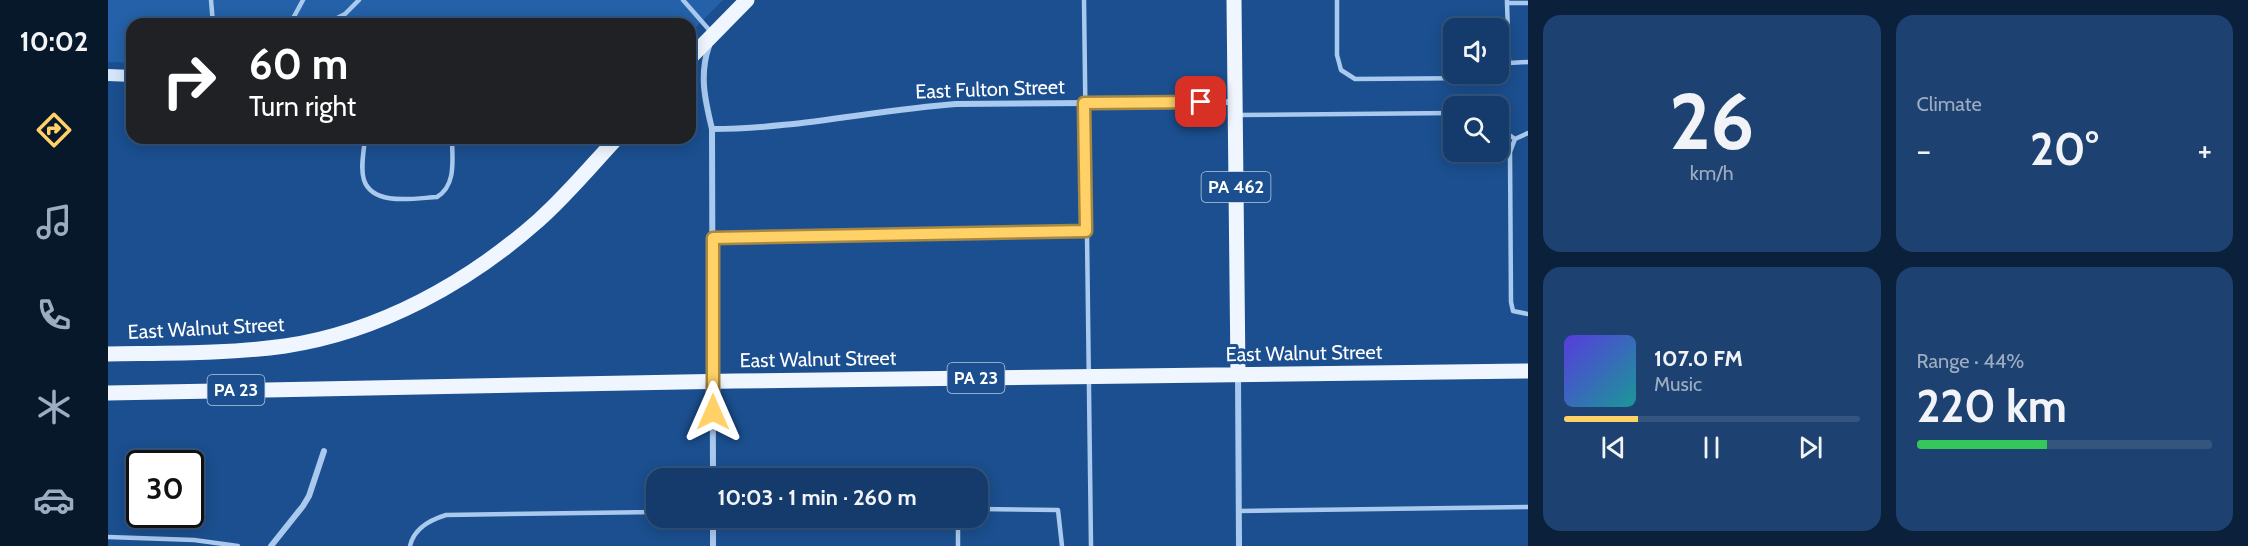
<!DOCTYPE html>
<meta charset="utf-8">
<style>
body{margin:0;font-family:Cabin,sans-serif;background:#1d4271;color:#f1f3f6;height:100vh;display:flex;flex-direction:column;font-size:22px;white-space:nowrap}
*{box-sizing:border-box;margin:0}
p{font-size:20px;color:#9dadc1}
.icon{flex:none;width:33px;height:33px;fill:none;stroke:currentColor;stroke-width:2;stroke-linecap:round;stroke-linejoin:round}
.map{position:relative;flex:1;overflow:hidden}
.side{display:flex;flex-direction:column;gap:15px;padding:15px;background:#0b203b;width:720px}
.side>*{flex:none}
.hud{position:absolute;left:18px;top:18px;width:570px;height:126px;border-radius:18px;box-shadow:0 3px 15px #0003,0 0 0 2px #33557e;background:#202124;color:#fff;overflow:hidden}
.controls{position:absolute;left:1335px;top:18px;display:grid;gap:12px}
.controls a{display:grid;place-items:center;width:66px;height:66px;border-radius:12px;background:#143b6b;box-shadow:0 3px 15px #0003,0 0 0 2px #33557e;font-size:30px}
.speed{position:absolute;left:18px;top:450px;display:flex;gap:12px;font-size:30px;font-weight:700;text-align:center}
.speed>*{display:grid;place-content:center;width:78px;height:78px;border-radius:50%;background:#143b6b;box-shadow:0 3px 15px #0003,0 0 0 2px #33557e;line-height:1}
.speed .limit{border:3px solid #111;border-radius:9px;background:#fff;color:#111}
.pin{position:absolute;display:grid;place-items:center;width:51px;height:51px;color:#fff;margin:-26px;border-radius:12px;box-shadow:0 3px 9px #0006}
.me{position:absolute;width:66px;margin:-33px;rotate:0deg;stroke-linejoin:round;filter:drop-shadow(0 0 4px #0008)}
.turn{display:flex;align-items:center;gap:21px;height:126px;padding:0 24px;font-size:27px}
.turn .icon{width:78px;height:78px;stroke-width:2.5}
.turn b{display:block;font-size:42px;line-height:51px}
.big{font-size:45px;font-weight:800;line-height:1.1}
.side .card{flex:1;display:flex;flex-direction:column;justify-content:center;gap:9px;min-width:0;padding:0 21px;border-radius:18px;background:#1d4271}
.side .dial{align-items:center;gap:0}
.dial b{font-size:78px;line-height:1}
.song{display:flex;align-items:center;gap:18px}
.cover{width:72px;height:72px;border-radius:9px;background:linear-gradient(135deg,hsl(250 70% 55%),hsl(180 70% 35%))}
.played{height:6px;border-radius:3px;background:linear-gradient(90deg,#ffd166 25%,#33557e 25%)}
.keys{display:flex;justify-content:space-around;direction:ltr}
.heat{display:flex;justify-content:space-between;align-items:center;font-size:33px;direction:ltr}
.charge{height:9px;border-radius:4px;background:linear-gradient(90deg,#34c759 44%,#33557e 0)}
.side .tiles{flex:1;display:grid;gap:15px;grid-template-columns:repeat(2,1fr)}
.trip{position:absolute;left:538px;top:468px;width:342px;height:60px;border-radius:18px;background:#143b6b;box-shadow:0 3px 15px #0003,0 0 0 2px #33557e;font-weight:800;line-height:60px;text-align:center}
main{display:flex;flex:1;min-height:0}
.tab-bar{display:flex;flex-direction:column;width:108px;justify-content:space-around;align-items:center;background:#08182b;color:#9dadc1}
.tab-bar .icon{width:42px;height:42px}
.tab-bar .active{color:#ffd166}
.tab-bar b{font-size:27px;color:#f1f3f6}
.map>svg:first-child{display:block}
.green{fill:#2461a8}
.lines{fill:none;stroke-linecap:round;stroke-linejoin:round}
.lane{stroke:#a9c9ee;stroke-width:4.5}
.street{stroke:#a9c9ee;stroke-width:6}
.secondary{stroke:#d6e6fa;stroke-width:12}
.primary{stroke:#f0f6ff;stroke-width:15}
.route-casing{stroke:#a68842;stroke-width:15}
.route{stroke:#ffd166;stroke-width:10}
.labels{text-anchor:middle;stroke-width:6;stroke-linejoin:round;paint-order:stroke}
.shield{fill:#1b4f8f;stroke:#bbcadd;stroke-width:1.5}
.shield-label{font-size:18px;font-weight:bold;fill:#fff}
.street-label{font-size:20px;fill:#fff;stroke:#1b4f8f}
</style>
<main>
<nav class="tab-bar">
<b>10:02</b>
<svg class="icon active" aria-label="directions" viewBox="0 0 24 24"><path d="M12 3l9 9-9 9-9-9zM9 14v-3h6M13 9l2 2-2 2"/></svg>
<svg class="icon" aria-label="music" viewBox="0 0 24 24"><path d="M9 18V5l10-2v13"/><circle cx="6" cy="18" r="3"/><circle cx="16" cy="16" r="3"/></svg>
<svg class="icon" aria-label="phone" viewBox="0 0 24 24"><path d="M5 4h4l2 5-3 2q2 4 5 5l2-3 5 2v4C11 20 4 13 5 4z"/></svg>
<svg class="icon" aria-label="climate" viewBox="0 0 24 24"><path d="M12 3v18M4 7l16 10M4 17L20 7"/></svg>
<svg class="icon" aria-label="car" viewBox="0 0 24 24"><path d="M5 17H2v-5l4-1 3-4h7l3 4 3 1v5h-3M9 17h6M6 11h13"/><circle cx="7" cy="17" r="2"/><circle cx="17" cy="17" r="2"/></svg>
</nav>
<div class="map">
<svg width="1420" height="546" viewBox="0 0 1420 546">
<rect width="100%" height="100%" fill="#1b4f8f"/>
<!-- green -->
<path class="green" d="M0,0h615l-33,33v-9h-558v39l-24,-1z"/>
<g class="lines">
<!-- lane -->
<path class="lane" d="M103,0l2,24
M575,0l28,32
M976,0l7,546
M1229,0v55l4,15 14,9 128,-1 16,-3 10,-12 19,-1
M1399,0v3h21
M1399,3l2,60
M182,24l13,-24
M218,24l19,-10 14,-14
M1129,115l217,-2
M1390,127l17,12
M1420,133l-13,6 -5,13 1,150 2,9 15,3
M257,138c-1,13 -5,30 -1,42 9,27 52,18 73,17 20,-12 15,-39 15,-59
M605,239l373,-8
M870,509l80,1 4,36
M1131,511l289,-4
M850,518v28
M0,537l86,3 44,6
M302,546c4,-18 20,-26 36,-31l211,-3"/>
<!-- street -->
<path class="street" d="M601,46c-10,29 -4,54 3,83l1,349
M604,129c82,0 162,-19 244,-25l278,-2
M1130,375l1,171
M605,518v28
M163,546l32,-40 6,-10 15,-45"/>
<!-- secondary -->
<path class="secondary" d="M0,75l24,1"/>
<!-- primary -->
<path class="primary" d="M1126,0l4,374
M582,58l57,-58
M0,354c59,-1 119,0 177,-8 94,-14 183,-63 254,-126 28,-25 52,-54 78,-82
M0,393l627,-12 793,-10"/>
</g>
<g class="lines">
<!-- route casing -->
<g class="route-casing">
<path id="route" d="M605,412v-174l373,-7 -2,-128 117,-1"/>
</g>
<!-- route -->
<use href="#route" class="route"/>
</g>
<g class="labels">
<!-- shield labels -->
<g class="shield">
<rect x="1093.5" y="172" width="69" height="30" rx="4.5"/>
<rect x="839.5" y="363" width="57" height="30" rx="4.5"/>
<rect x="99.5" y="375" width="57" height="30" rx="4.5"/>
</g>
<g class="shield-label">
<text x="1128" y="193">PA 462</text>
<text x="868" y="384">PA 23</text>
<text x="128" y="396">PA 23</text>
</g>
<!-- street labels -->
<g class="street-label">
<text transform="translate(882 89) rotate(-2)" y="7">East Fulton Street</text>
<text transform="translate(98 328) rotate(-3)" y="7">East Walnut Street</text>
<text transform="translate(1196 353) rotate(-1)" y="7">East Walnut Street</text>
<text transform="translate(710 359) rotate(-1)" y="7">East Walnut Street</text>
</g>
</g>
</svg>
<div class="controls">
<a><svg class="icon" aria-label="sound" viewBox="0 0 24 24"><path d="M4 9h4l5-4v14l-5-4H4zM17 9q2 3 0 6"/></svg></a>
<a><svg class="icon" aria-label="search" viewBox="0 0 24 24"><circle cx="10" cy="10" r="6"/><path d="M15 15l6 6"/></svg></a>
</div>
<div class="speed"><div class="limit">30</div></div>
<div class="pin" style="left:1093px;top:102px;background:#d93025"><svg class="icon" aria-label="arrive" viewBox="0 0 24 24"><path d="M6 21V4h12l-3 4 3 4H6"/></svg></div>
<svg class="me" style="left:605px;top:412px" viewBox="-20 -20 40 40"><path d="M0-17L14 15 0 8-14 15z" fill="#ffd166" stroke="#fff" stroke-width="4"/></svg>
<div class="trip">10:03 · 1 min · 260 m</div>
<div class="hud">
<div class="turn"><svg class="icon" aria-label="right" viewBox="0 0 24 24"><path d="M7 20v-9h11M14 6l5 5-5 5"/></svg><div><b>60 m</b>Turn right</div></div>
</div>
</div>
<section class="side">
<div class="tiles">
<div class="card dial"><b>26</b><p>km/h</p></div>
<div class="card"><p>Climate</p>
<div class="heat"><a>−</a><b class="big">20°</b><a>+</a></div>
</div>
<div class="card">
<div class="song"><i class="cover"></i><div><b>107.0 FM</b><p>Music</p></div></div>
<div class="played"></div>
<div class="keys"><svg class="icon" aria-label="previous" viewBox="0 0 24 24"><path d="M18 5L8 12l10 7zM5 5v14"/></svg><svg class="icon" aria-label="pause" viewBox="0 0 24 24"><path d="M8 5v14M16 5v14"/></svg><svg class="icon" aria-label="next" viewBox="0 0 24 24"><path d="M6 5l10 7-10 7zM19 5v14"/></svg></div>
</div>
<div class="card"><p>Range · 44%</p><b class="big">220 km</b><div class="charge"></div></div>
</div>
</section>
</main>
